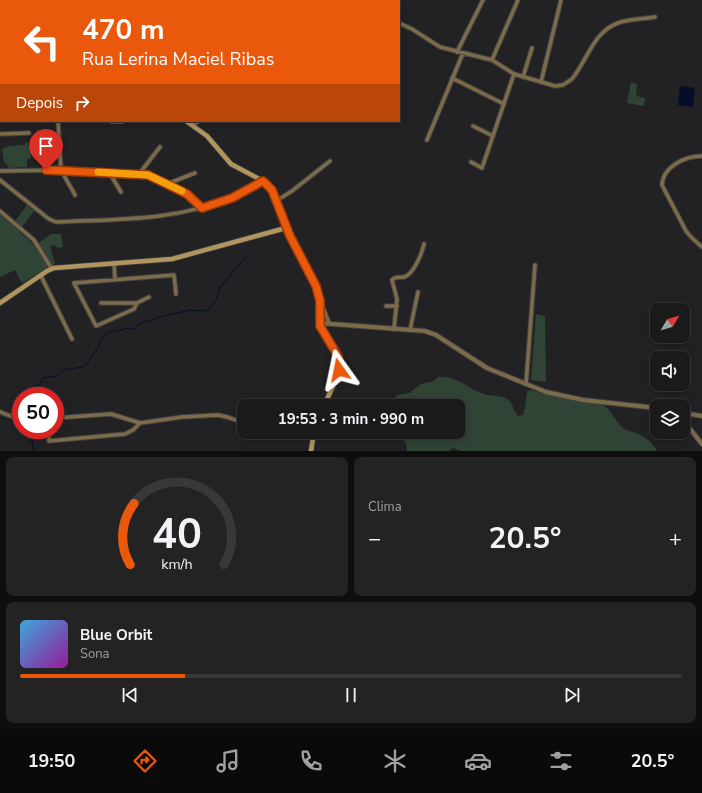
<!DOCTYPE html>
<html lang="pt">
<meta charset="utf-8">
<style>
body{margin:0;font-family:"Nunito Sans",sans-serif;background:#232324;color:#f1f3f6;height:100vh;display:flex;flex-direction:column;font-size:15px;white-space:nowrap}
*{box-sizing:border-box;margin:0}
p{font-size:13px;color:#9fa1a3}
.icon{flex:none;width:22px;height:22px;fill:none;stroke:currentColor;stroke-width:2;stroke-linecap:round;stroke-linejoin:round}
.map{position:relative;height:451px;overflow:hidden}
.details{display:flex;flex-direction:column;gap:6px;padding:6px;background:#0e0e0f;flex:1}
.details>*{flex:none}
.banner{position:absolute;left:0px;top:0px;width:400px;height:122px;box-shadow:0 2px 10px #0003,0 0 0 1px #38383a;background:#ea580c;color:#fff;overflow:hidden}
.needle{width:26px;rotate:52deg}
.tools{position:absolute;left:650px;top:303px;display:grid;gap:8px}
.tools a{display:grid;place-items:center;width:40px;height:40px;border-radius:8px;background:#1a1a1b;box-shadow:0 2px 10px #0003,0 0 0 1px #38383a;font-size:20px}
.speed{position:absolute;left:12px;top:387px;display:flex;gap:8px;font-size:20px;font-weight:700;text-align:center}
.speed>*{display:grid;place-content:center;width:52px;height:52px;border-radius:50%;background:#1a1a1b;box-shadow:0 2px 10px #0003,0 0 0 1px #38383a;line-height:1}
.speed .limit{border:6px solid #d22;background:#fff;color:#111}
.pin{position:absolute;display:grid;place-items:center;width:34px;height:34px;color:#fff;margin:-41px -17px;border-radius:50% 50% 50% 0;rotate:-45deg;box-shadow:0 0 4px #0007}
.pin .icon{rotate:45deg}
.me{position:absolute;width:44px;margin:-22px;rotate:348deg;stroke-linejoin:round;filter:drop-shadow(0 0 3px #0008)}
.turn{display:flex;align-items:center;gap:14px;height:84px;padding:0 16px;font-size:18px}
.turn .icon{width:52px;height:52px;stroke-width:2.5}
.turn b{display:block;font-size:28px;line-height:34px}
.then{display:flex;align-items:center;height:38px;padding:0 16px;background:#0003;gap:8px;font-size:15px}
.big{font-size:30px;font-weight:700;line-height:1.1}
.details .tile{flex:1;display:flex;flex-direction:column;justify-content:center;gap:6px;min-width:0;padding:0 14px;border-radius:8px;background:#232324}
.details .dial{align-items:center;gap:0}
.dial svg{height:104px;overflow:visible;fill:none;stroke:#38383a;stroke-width:7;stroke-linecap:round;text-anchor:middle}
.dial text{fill:#f1f3f6;stroke:none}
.song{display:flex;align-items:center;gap:12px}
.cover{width:48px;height:48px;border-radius:6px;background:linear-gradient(135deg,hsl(200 70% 55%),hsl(300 70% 35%))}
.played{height:4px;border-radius:2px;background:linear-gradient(90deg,#ea580c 25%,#38383a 25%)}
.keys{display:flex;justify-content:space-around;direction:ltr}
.heat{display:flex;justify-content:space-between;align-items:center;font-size:22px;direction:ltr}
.details .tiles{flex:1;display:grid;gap:6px;grid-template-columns:1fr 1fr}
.tile:last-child{grid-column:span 2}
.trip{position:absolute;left:237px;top:399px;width:228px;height:40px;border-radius:8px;background:#1a1a1b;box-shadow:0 2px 10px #0003,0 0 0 1px #38383a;font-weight:700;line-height:40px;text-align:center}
.tabs{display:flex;height:64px;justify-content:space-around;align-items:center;background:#0a0a0b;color:#9fa1a3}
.tabs .icon{width:28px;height:28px}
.tabs .current{color:#ea580c}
.tabs b{font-size:18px;color:#f1f3f6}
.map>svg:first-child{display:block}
.green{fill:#304435}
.water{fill:#040d29}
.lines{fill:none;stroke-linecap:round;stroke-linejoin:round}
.stream{stroke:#040d29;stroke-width:1}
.minor-casing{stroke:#3f3f41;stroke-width:5.5}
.tertiary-casing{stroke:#3f3f41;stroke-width:6}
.secondary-casing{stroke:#3f3f41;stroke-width:6}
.minor{stroke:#7c6b49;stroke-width:3.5}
.tertiary{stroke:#7c6b49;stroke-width:4}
.secondary{stroke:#b1955d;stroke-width:4.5}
.route-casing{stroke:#983908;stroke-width:10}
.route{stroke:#ea580c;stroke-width:7}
.slow{stroke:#f59e0b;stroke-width:7}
</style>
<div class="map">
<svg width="702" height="451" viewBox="0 0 702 451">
<rect width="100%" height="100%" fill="#222224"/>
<!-- green -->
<path class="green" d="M0,0h245l-244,1v54z
M631,82l6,2 -1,12 9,2 -1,8 -17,-3z
M37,130h6l1,22 -5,-1v-6l1,-1 -1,-8 -3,-2z
M28,142v3h4l1,8h-2v5l-4,1v8l-19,1 -1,-4 -3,-1 -2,-14 8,-3 15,-1v-2z
M27,205l7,6 -15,20 16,15 16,-12h10l2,13 -6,1 -2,-3 -5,1 5,18 -33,19 -7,-13 -15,7v-63l13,10z
M536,314l9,2 1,66 -15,-2z
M438,377c20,-1 29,11 46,17 7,2 17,2 22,4 7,4 7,13 12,18l5,-1 2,-7 2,-16 3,-2 23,6 48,8c10,4 13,16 21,23 3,4 7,3 11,5 10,3 20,10 24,19h-196l-8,-3 -4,3h-42l-1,-8 -9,-11h61v-26h-64v-8l4,-3 11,-2 12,-9 13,-3z"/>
<!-- water -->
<path class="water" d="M680,86l15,2 -2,19 -15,-2z"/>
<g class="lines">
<!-- stream -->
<path class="stream" d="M91,0l1,1
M266,0l1,1
M0,26h1
M37,396l-3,-7 1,-3 4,-1 4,-7 14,-2 6,-6 20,-3 3,-2 12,-18 3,-8 7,-7 9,-1 10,-3 6,1 8,-6 19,-6 30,-7 14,1 5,-2 7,-9 4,-13 26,-30
M31,430l1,12 2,9"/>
<!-- minor casing -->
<g class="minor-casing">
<path id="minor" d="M399,23l13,6 28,18 52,13 22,14 41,12 8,-1 9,-6c15,-18 21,-47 46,-56 11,-4 25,-4 37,-6
M457,52l26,-52
M492,60l26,-60
M523,77l9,-29
M452,78l52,26
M541,82l20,-82
M58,121l3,49 14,25
M192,125l7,-4
M473,126l20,10
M0,134l29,-1
M427,140l36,-87
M702,156c-16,0 -39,10 -40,29l24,46 5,6 11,10
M471,162l11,6 32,-94
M0,171l61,-1 87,5 39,19 15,14
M109,172l12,20
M139,174l21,-27
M0,180l49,39 7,3c59,-3 119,-1 175,-24 11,-5 22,-11 32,-17
M167,184l28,-11
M276,201l16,-10 38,-30
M0,211l34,29 18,29
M114,263l1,17
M41,276l31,63
M321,302l8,21
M101,303h36l12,-6
M137,303l-3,6 -38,17 -22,-43 100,-8 2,19
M386,306h11
M394,329l3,-30 -5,-19c4,-4 7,-2 12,-3 10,-3 18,-24 20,-33
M410,330l8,-38
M526,384l9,-119
M0,412l21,8
M55,418l56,-4 29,9 42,-6 36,-2 9,2 17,6
M49,430v11l76,-7 8,-4 7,-7"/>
</g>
<!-- tertiary casing -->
<g class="tertiary-casing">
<path id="tertiary" d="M319,323l106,8 11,4 51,33 59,24 37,8 74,8
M683,413l19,3
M683,420l19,24"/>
</g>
<!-- secondary casing -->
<g class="secondary-casing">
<path id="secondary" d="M0,61h1
M111,121h12
M186,121l21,15 24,28 32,17 9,9 18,46 26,51 4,14v25l16,25 3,9 -1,15 -14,31
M0,303l47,-32 7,-3 118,-9 114,-31
M311,451l3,-19"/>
</g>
<!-- minor -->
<use href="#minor" class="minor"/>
<!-- tertiary -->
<use href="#tertiary" class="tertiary"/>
<!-- secondary -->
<use href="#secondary" class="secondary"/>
</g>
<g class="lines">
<!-- route casing -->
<g class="route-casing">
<path id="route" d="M46,170l102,5 39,19 15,14 30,-10 31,-17 9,9 18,46 26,50 4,15v25l18,30 1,14"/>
</g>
<!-- route -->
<use href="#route" class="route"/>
<!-- slow -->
<path class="slow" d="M98,172l50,3 34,16"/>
</g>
</svg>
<div class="tools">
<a><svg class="needle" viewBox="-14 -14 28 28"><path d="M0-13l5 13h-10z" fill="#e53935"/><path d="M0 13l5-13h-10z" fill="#9fa1a3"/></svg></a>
<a><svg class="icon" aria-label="sound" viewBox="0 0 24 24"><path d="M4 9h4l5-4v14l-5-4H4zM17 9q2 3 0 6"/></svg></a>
<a><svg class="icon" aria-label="layers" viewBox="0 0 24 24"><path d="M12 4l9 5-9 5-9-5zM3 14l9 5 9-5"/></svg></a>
</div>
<div class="speed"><div class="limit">50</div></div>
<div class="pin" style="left:46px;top:170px;background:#d93025"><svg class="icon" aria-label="arrive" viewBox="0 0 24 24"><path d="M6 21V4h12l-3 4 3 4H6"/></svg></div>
<svg class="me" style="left:339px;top:370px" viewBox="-20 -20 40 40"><path d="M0-17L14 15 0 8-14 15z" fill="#ea580c" stroke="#fff" stroke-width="4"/></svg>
<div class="trip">19:53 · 3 min · 990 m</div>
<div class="banner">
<div class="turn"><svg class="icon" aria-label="left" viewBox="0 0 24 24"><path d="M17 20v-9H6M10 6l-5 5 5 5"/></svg><div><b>470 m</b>Rua Lerina Maciel Ribas</div></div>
<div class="then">Depois<svg class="icon" aria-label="right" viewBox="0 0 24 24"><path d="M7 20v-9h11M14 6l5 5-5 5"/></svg></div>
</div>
</div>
<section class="details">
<div class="tiles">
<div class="tile dial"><svg viewBox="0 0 100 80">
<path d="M14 69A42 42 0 1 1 86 69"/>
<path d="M14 69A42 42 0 0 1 17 22" stroke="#ea580c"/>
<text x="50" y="56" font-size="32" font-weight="700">40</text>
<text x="50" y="72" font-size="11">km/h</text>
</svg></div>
<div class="tile"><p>Clima</p>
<div class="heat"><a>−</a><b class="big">20.5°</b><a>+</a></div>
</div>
<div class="tile">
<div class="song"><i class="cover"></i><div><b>Blue Orbit</b><p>Sona</p></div></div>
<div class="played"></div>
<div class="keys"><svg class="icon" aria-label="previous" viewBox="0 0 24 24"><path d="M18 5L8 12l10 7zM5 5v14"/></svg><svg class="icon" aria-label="pause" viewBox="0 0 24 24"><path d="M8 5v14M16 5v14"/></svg><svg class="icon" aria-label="next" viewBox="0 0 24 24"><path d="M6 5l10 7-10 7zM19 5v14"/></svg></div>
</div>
</div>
</section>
<nav class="tabs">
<b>19:50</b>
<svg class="icon current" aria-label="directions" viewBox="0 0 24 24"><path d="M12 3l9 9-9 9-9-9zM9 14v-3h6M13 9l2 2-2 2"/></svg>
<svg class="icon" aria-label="music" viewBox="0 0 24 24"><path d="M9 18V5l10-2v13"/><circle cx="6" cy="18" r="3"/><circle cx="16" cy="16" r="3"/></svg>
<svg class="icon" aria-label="phone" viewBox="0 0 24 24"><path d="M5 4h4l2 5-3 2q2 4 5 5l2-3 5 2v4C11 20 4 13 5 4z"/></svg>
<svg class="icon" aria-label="climate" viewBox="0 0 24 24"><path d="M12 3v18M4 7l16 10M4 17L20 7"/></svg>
<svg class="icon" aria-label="car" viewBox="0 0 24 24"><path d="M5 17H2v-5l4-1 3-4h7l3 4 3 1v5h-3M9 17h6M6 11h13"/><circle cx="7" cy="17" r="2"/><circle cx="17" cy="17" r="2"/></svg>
<svg class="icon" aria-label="filters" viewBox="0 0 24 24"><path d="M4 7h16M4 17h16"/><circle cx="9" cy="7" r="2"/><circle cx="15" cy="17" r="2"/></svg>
<b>20.5°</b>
</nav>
